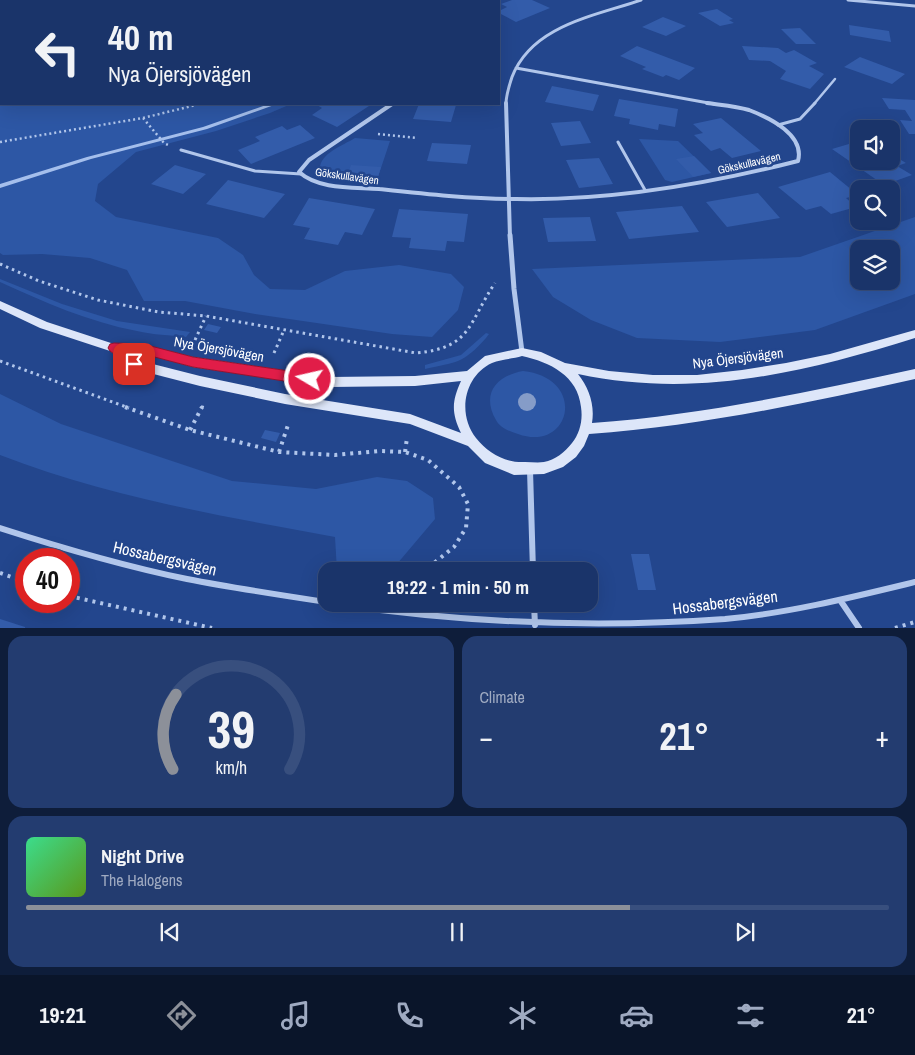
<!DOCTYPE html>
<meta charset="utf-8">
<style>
body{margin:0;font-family:"Archivo Narrow",sans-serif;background:#233c70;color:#f1f3f6;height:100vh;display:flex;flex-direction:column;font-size:19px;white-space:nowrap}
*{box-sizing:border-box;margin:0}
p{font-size:16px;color:#9faac1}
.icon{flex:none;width:28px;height:28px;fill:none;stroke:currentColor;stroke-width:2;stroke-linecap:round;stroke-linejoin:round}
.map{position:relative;height:628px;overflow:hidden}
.drawer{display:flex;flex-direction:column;gap:8px;padding:8px;background:#0e1d3a;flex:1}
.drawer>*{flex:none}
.banner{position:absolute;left:0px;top:0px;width:500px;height:105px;box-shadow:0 5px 20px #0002,0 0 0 1px #384f7e;background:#1a346a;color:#f1f3f6;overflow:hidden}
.tools{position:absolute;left:850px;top:120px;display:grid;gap:10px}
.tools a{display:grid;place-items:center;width:50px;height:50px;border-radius:10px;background:#1a346a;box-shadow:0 5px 20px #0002,0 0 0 1px #384f7e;font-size:25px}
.speed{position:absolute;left:15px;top:548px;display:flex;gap:10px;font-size:25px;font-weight:700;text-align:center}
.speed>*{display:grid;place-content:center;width:65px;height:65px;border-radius:50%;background:#1a346a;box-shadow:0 5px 20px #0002,0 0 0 1px #384f7e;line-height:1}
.speed .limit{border:8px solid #d22;background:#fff;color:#111}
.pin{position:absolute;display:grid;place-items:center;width:42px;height:42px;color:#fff;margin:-21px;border-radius:10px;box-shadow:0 2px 8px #0006}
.me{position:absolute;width:55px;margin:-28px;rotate:279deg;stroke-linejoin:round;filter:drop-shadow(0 0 4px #0008)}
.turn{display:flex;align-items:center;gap:18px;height:105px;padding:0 25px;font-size:22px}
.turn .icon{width:65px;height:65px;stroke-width:2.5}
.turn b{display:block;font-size:35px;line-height:42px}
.big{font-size:38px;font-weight:700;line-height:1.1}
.drawer .widget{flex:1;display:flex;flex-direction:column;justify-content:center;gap:8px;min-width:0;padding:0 18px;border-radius:15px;background:#233c70}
.drawer .dial{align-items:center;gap:0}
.dial svg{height:130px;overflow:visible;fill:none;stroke:#384f7e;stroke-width:7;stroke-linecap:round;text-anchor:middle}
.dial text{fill:#f1f3f6;stroke:none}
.song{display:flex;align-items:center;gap:15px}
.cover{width:60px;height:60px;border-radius:8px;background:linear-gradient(135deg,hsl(150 70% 55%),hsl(90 70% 35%))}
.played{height:5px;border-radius:2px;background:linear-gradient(90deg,#8c9099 70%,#384f7e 70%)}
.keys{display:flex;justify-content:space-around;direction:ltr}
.heat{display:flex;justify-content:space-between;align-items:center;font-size:28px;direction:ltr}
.drawer .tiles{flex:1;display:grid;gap:8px;grid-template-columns:1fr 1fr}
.widget:last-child{grid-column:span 2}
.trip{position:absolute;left:318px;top:562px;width:280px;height:50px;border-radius:15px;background:#1a346a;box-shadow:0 5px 20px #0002,0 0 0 1px #384f7e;font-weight:700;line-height:50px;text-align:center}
.dock{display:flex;height:80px;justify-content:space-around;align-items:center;background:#0a152a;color:#9faac1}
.dock .icon{width:35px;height:35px}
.dock .on{color:#8c9099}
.dock b{font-size:22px;color:#f1f3f6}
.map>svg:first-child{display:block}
.green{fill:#2d57a5;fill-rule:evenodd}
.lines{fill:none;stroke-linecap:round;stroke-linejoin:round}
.stream{fill:#a5bfec;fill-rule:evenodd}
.building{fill:#335caa}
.path-far2{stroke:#b1c6eb;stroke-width:2.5;stroke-dasharray:2 3;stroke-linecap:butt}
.path-far1{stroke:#b1c6eb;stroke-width:3;stroke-dasharray:2.5 4;stroke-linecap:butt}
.path{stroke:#b1c6eb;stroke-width:4;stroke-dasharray:3 5;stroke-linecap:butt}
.lane-far1{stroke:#b1c6eb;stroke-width:2.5}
.lane{stroke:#b1c6eb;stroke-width:3}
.street-far3{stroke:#b1c6eb;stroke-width:3}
.street-far2{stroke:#b1c6eb;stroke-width:4}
.street-far1{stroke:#b1c6eb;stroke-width:5}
.street{stroke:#b1c6eb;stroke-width:6}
.secondary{fill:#dde6f9;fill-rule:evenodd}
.tree{fill:#859cc8}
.route{fill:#e11d48;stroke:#92132f}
.labels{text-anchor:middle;stroke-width:5;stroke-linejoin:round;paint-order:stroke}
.far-street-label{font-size:11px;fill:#fff;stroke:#23468d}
.street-label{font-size:14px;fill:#fff;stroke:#23468d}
.near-street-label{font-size:16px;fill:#fff;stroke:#23468d}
</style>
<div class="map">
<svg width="915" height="628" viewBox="0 0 915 628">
<rect width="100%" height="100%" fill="#23468d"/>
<!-- green -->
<path class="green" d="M0,0l85,1h-84v103h290l-21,9 -54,18 -80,21 -38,32 -3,17 21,16 102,21 25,17 11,20 16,14 35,1 40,-19 54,-6 52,9 13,13 -6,23 -26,27 -40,-3 -137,-20 -70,-13h-41l-17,-31 -37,-12 -48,-4 -39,1 -3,-2z
M355,138l35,3 -13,39 -47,-3 -10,-6c-2,-17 22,-25 35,-33z
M639,139l39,2 33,32 -39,9 -7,-2z
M915,217v77l-100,36 -95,12 -83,-4 -46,-18 -38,-23 -21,-28 268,-12zM859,249h32v32h-32z
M0,279l62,25 55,17 73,11 -4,5c-16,-2 -33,-2 -49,-6 -48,-9 -93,-29 -137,-49z
M486,333l3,1 -3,4c-23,26 -30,24 -61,31v-4l36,-10z
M523,371c65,7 48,82 -5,63 -9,-3 -18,-6 -22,-14 -15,-26 0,-44 27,-49z
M0,394l61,30 171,57 84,8 61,-12 30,4 26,17 2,21 -44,52h-54l-2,-34c-113,-21 -227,-40 -335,-82z"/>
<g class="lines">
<!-- stream -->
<path class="stream" d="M269,104h8l-70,25 -116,30 -91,29v-4l87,-27 116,-30z"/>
</g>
<!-- building -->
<path class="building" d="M512,0h20l18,8 -34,14 -17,-9v-2l8,-4 -6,-3z
M717,9l16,10 -4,1 5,3 -14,3 -22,-13z
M663,17l23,9 -20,10 -24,-9z
M849,25l40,6 2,11 -41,-7z
M800,28l16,16h-20l-15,-15z
M637,46l58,22 -16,12 -13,-5 -3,2 -21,-8 4,-2 -26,-11z
M742,46l36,2 8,5 8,-3 23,13 -8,3 15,8 -14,15 -30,-10 6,-8 -16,-10 -21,-1z
M860,57l45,17 -13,10 -48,-17z
M552,86l47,9 -6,16 -48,-9z
M882,98l33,2v34h-6l-9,-14 12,1 -7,-11 -16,-1z
M619,99l59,10 -3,18 -16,-3 -1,6 -29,-6 1,-5 -16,-3z
M319,104h53l-35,23 -25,-12 10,-7 -5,-3z
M419,104h27l10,1 -5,17 -38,-3z
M721,118l40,33 -29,7 -12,-10 -9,3 -17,-16 9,-2 -10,-9z
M580,121l11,22 -30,3 -10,-23z
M300,125l15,13 -64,26 -13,-14 22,-9 -5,-4 27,-11 5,4z
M859,141v20h32v-7l15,9 -9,3 15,9 -28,10 -52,-36z
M432,143l39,2 -4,19 -40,-3z
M694,156l17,17 -18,4 -17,-18z
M599,158l14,26 -34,4 -13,-28z
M175,165l31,9 -23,20 -32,-10z
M351,165l30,2 -4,13 -31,-1z
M830,172l28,23 -12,3 10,9 -25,7 -10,-8 -15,4 -28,-23z
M228,180l57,14 -21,24 -58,-14z
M758,193l22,25 -53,9 -21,-25z
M309,198l66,11 -13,26 -17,-3 -7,13 -34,-6 6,-11 -17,-3z
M682,206l17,26 -70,7 -13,-27z
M399,209l69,5 -4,28 -17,-1 -2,10 -36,-3 2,-10 -19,-1z
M590,217l6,24 -48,1 -5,-24z
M208,324l13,3 -4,6 -13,-3z
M265,430l15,3 -4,9 -15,-4z
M631,554h18l7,36h-18z
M0,619l25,8v1h-25z"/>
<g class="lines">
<!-- path-far2 -->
<path class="path-far2" d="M143,118l21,25 4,2
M378,134l39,4
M0,142l143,-24 57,-14"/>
<!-- path-far1 -->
<path class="path-far1" d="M0,264l39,17 59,19 61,12 47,4 210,37c56,-5 52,-30 79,-70
M195,340l11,-24
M274,353l10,-23
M0,361l129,47
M202,408l1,-3"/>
<!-- path -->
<path class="path" d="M125,407l65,23 89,22 56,3 44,-4 26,1 23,8 31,27 9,17 -2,24 -12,19 -20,16 -3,8
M190,430l12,-23
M279,452l10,-30
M405,452l2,-14
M0,573l26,9
M69,596l143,32
M895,628l20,-6"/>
<!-- lane-far1 -->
<path class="lane-far1" d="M814,104l21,-25"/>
<!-- lane -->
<path class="lane" d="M778,125l22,-6 15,-16
M618,142l27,48
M181,150l74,21 46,3"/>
<!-- street-far3 -->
<path class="street-far3" d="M103,0l2,1
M848,0l67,6
M266,1l3,-1
M516,68l198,36
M506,104c0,-9 3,-18 6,-27 20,-52 83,-61 129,-77"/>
<!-- street-far2 -->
<path class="street-far2" d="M506,103l4,134
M392,104l-83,56 -10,12c20,18 55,15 80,17 46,5 91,10 137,10 93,2 192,-15 282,-38 7,-26 -28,-43 -49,-51 -13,-4 -28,-5 -42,-7"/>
<!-- street-far1 -->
<path class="street-far1" d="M510,235l4,54 8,63"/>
<!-- street -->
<path class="street" d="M530,470l3,101
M0,528c62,20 124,38 187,51 46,9 93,16 139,23
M840,600l19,28
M336,604c128,19 260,24 389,15 64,-6 128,-22 190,-37
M534,604l1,21"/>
<!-- secondary -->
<path class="secondary" d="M0,301l47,21 67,22 29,1 50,12 137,20 85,-1 52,-5 18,-15 37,-8 19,4 24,11 44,8 44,4h44l45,-5 44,-7 44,-9 85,-24v8c-113,35 -219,61 -337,36 11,14 17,31 14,49 110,-8 216,-31 323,-54v10c-108,24 -215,47 -326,55l-5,12 -8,11 -13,10 -19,7 -30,1 -29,-12 -17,-17 -58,-22 -125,-20 -85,-18 -66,-17 -24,-18 -70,-23 -40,-19zM128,353h15l50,14 137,20 85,-1 46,-5c-9,20 -10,31 0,52l-51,-19 -125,-20 -85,-18 -63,-16zM522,356c28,6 56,20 59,51 2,13 -1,26 -9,36 -7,9 -17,17 -28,19 -6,1 -13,0 -19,0 -20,1 -37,-9 -49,-24 -19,-24 -12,-62 16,-75 9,-4 21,-4 30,-7z"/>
</g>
<!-- trees -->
<circle class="tree" cx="527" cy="402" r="9"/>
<!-- route -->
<path class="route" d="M114,343l29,1 50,13 117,17 5,2 2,3 -2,4 -5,2 -117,-18 -50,-13 -13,-1 10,11 -1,3 -5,2 -24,-18 -2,-3 2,-4z"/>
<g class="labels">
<!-- far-street labels -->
<g class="far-street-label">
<text transform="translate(749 163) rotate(-13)" y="4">Gökskullavägen</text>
<text transform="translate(347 176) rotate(8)" y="4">Gökskullavägen</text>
</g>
<!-- street labels -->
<g class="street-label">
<text transform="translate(219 349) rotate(10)" y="5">Nya Öjersjövägen</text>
<text transform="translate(738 358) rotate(-7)" y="5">Nya Öjersjövägen</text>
</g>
<!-- near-street labels -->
<g class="near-street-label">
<text transform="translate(165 558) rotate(13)" y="6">Hossabergsvägen</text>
<text transform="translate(725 602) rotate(-7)" y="6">Hossabergsvägen</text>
</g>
</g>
</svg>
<div class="tools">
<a><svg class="icon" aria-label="sound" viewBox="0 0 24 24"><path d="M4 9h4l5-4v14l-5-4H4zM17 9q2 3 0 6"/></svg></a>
<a><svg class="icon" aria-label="search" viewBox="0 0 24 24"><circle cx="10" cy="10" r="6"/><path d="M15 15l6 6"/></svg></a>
<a><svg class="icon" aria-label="layers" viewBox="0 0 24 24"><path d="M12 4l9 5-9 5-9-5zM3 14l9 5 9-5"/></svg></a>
</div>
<div class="speed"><div class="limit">40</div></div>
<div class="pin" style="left:134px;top:364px;background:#d93025"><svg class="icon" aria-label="arrive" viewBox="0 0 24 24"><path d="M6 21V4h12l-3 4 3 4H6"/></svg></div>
<svg class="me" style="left:310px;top:379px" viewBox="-20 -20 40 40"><circle r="17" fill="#e11d48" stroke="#fff" stroke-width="3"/><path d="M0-11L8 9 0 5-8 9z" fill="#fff"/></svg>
<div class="trip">19:22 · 1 min · 50 m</div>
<div class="banner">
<div class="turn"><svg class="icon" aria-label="left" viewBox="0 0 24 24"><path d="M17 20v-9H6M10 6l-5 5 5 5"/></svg><div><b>40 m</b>Nya Öjersjövägen</div></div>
</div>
</div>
<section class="drawer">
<div class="tiles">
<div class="widget dial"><svg viewBox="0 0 100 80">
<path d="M14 69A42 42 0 1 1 86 69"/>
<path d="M14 69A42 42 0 0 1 16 23" stroke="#8c9099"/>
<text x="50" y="56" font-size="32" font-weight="700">39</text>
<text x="50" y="72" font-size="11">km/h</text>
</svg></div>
<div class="widget"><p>Climate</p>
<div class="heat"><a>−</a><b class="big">21°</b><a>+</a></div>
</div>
<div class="widget">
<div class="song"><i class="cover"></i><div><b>Night Drive</b><p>The Halogens</p></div></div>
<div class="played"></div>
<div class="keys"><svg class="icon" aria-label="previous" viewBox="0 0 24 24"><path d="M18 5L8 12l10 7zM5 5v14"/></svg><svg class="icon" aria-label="pause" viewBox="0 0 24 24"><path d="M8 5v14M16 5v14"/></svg><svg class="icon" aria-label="next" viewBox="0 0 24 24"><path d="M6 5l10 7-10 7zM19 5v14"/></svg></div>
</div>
</div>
</section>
<nav class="dock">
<b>19:21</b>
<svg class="icon on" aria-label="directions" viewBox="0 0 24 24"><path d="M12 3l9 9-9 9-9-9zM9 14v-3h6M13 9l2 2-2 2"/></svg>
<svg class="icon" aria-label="music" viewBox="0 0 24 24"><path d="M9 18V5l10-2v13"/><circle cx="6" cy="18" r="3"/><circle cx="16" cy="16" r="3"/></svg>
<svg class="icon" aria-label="phone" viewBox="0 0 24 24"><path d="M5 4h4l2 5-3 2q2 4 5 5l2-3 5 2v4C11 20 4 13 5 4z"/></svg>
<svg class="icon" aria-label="climate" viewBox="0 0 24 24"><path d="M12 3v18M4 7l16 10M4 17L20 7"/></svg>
<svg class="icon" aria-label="car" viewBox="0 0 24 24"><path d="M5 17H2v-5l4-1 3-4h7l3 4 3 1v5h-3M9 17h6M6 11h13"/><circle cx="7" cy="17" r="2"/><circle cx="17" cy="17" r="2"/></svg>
<svg class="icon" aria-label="filters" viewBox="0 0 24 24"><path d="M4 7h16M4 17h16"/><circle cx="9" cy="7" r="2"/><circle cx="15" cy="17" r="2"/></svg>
<b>21°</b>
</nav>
